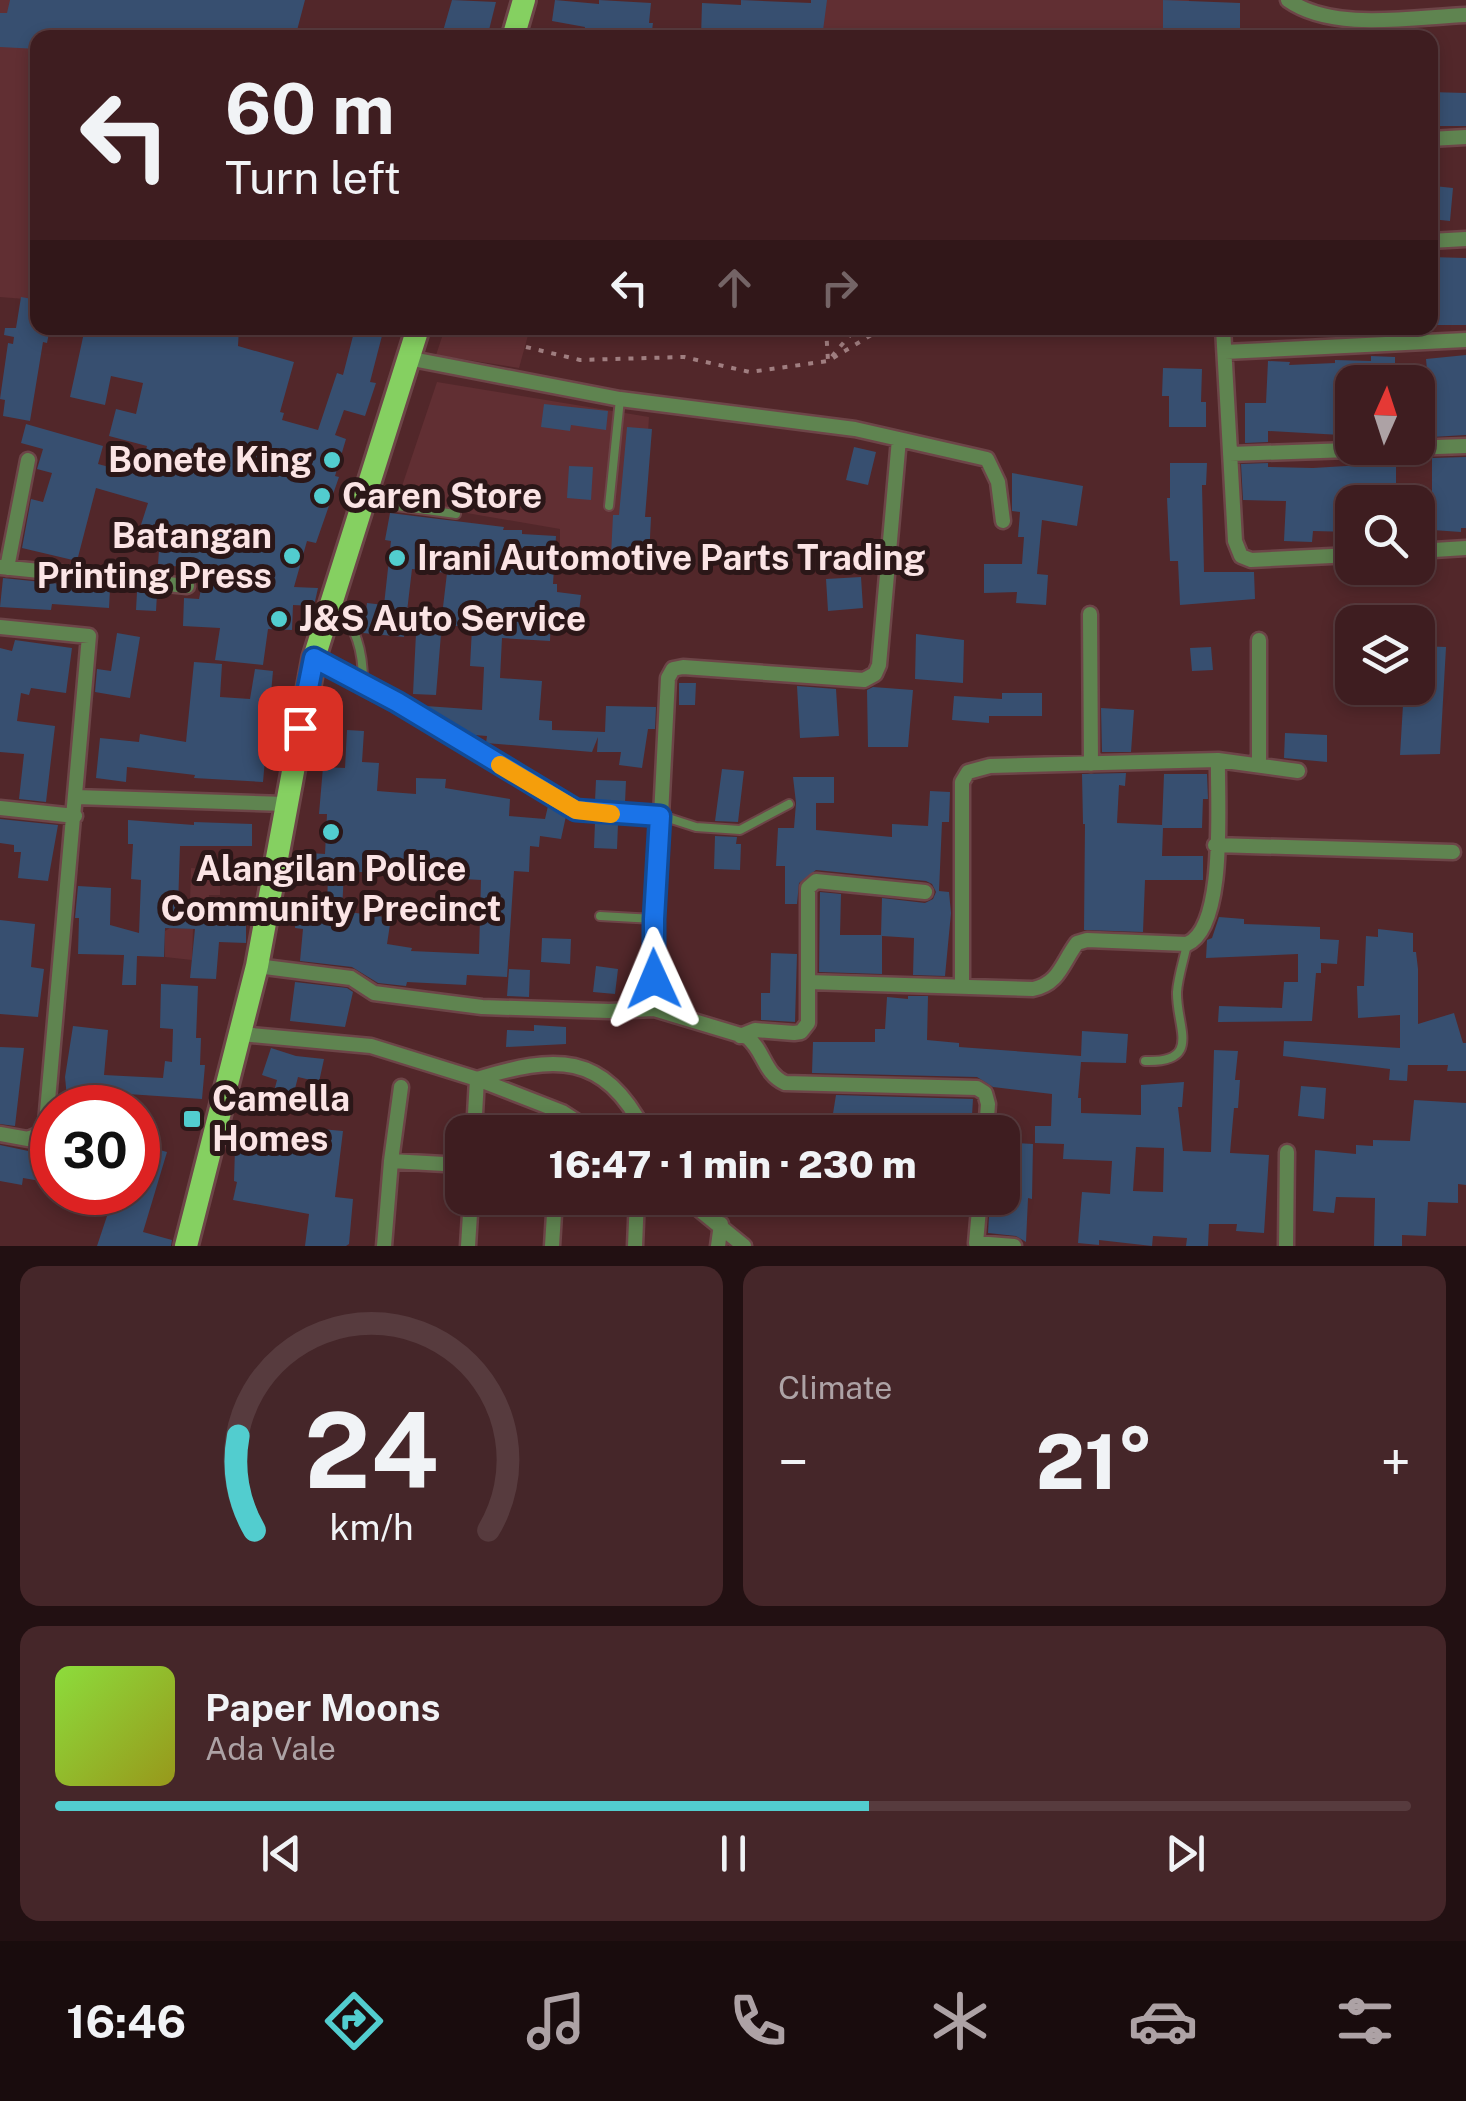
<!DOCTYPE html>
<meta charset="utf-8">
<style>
body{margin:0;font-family:"Public Sans",sans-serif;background:#452629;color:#f1f3f6;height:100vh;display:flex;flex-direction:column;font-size:38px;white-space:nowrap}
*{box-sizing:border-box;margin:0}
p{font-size:32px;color:#ada2a5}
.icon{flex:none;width:55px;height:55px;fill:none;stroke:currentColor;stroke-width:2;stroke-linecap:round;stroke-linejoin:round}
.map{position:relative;height:1246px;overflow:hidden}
.drawer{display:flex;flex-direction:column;gap:20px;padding:20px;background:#221012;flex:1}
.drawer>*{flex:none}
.hud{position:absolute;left:30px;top:30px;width:1408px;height:305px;border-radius:20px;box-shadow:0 5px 15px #0003,0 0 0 2px #573b3e;background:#3e1d20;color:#f1f3f6;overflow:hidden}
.needle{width:65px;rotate:3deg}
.controls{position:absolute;left:1335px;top:365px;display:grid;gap:20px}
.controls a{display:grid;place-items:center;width:100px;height:100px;border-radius:20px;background:#3e1d20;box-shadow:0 5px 15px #0003,0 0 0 2px #573b3e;font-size:50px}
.speed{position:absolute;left:30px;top:1085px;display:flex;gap:20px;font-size:50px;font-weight:700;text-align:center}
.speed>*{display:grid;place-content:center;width:130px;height:130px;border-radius:50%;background:#3e1d20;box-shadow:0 5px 15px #0003,0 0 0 2px #573b3e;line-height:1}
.speed .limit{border:15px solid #d22;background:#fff;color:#111}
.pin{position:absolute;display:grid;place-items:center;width:85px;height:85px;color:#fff;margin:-42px;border-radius:20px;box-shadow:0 5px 15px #0006}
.me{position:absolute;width:110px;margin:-55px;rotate:359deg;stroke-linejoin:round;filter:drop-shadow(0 0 8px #0008)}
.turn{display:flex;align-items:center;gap:35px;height:210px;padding:0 30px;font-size:45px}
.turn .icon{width:130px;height:130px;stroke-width:2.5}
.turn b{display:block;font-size:70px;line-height:85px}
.lanes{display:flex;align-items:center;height:95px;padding:0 30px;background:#0003;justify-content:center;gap:50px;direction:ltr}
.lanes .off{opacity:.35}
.big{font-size:75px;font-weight:800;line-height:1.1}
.drawer .tile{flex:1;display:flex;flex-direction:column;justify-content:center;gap:15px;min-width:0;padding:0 35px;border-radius:20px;background:#452629}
.drawer .dial{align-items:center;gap:0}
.dial svg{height:260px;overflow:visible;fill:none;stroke:#573b3e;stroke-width:7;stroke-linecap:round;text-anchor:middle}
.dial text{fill:#f1f3f6;stroke:none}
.song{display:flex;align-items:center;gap:30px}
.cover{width:120px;height:120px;border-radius:15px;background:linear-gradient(135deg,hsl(90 70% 55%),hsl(60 70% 35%))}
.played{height:10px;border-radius:5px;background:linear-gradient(90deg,#52cdcf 60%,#573b3e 60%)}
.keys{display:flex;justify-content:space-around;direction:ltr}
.heat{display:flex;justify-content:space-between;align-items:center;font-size:55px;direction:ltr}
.drawer .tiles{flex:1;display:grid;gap:20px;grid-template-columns:1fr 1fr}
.tile:last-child{grid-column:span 2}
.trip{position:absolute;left:445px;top:1115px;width:575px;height:100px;border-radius:20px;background:#3e1d20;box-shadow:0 5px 15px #0003,0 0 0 2px #573b3e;font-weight:800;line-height:100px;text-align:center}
.menu{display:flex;height:160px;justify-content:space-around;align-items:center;background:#190c0d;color:#ada2a5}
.menu .icon{width:70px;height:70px}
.menu .on{color:#52cdcf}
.menu b{font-size:45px;color:#f1f3f6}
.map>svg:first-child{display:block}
.built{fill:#612f33}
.building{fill:#374f70;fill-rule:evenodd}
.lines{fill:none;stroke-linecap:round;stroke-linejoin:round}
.service-casing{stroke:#6d4548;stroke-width:12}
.minor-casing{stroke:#6d4548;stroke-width:19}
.primary-casing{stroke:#6d4548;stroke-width:28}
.path{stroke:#a07e80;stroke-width:4;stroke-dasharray:5 8;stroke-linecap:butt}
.service{stroke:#5f8450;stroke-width:8}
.minor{stroke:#5f8450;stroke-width:14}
.primary{stroke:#85d061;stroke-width:22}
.route-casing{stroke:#114b97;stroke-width:25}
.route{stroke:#1a73e8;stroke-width:18}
.slow{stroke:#f59e0b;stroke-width:18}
.poi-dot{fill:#52cdcf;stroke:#2b1718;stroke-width:4}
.labels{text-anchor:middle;stroke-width:10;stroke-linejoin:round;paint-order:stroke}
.poi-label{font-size:35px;font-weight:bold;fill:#fbe4e5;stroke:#2b1718;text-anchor:start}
</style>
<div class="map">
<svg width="1466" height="1246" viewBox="0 0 1466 1246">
<rect width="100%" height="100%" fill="#52272a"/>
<!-- built -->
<path class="built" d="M0,0h245l-207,38 -1,262 -37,-3z
M821,0h368l-1,37 -371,1z
M445,328h85l-11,40 -83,-13z
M437,382l212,35 -10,157 -79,-4v-41l-163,-28z
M191,868l19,1v6h10v20h-11l-1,9h-18z
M170,928l23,1 -1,31 -27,-3v-26z"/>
<!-- building -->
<path class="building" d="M10,0h295l-10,38h-257v11l-38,-2v-34h7z
M452,0l44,2 -9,36h-46z
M555,0l44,4v-4l52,3 -2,20h4l-2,15h-68l2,-11 -33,-6z
M741,0l70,3v-3h16l-5,38h-121l1,-35 39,2z
M1163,0l77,3v34l-77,1z
M1430,92l36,1v33h-36z
M1434,186l19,2 -3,33 -19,-2z
M1430,257l36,1v67h-36z
M21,297l17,3v28h12l-3,15 -4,-1 -13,79 -27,-5 2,-16 -5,-1 8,-56 5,1 1,-7 -10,-2 1,-7h11z
M85,328h154l-1,18 56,16 -14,50 4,1 -2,7 36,10 19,-57 6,2 12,-47h29l-14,54 6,1 -11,33 -21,-6 -9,25 11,4 -11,37 4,1 -23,66 -9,-2 -13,46 24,1 -4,18 -21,-1 -1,25 -24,-1 -5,36 -48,-5 5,-32 -37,-2 1,-28 15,1 6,-29 -47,-6 2,-27 -21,-6 9,-28 -52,-15 -19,73 -55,-13 9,-49 12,3 9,-29 -15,-4 6,-20 -22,-6 5,-19 77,22 -5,18 41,11 8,-29 -38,-10 7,-27 20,5 7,-31 -32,-7 -6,29 -35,-8z
M1466,355v80l-34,2v-8h-14v-26h12l-4,-44z
M1371,356l24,1v25h-43v19l-11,-1v35l-73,-4v11l-23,1v-40h21l2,-42 22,1 -1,3 46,-2v-3l36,1z
M1163,368l39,1 -1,33h5v25h-37v-31h-7z
M544,404l64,7 -2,19 -35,-5 -1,6 -29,-4z
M627,427l25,2 -7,88h6l-2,41 -38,-2 2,-41h6z
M854,447l22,5 -8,33 -22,-5z
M1466,457v71h-5v4l-43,-3v-33h14v-38z
M1170,463h37l-1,22h-4l2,87h50l1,27 -75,6 -2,-44h-8l-3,-63h3z
M1268,463v4l45,1 83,-5v32h-35v7h-9v30l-39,-1 -1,11 -28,-1 2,-40 -43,-1 -2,-36z
M569,466l24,1 -2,33 -24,-2z
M1012,473l71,13 -6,40 -35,-6 -5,54 11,1 -2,30 -30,-2 1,-11 -33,1v-29h38l2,-27h-6l2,-25 -8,-1z
M390,513l114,14 -1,3h19v4l34,2 -3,48h4v8l24,3 -2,17 -23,-2 -5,3 -1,28 -48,-3 -2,40 42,3 -3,39 13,1v9l53,2 1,-26 50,1 -1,22h-7l-6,39 -23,-3 2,-13h-24l1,-15 -6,15 -106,-9 1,-7 -13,-1 -48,-29 56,4 2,-43 -14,-1 2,-38 -31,-4 6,-51 -35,-4 -8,68 -41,-4 4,-30 17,2 7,-64 -6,-1z
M861,577l2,31 -35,3 -2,-32z
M3,578l107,11 -1,19 -57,-4 -1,6 -51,-3z
M137,592l20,2 -1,17 -20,-1z
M117,633l23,4 -10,61 -35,-6 2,-23 14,2z
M416,633l25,1 -5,61 -23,-1z
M916,634l48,6 -1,43 -48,-4z
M15,640l57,8 -6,45 -35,-5 -2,7 -8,-2 -4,28 38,5 -9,76 -27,-3 5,-45 -24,-2v-104l12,3z
M1418,646l28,1 -6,107 -40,1 4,-67h14z
M1211,647l2,23 -21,1 -2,-23z
M194,662l28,2 -2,33 30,2 5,-30 18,2 -10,111 -69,-4 1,-3 -68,-8 -1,15 -30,-4 4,-40 39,4 1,-8 46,8z
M679,683h17l-1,22h-16z
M797,686l39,3 3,47 -39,2z
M873,687l40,3 -5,57h-40l-1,-57z
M1002,693h40v23h-53v7l-37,-3 2,-24 48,3z
M1101,708l33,2 -3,42h-29z
M347,730l17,1 -2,31 17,1 -2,28 39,3v-16l30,1 -1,9 65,11 -1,17 36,3 3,-13 18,10 -5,23 -21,-3 -1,11 -9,-1 -1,26 -15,-1 -7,106 -40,-2 -1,10 -59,-3 -1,4 -28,-3 -26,-16 -52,-6 3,-32 -8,-1 2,-22 30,3 1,-35 -20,-2 1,-19 16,1 2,-40h-8l4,-47 22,1zM431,862l33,1 -1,16 18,1 -2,74 -68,-3 1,-3 -25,-4 4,-26 -49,-7 2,-40 68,4v4l18,1z
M1285,733l42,2v27l-43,-4z
M722,769l22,2 -6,51 -23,-1z
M1126,773l-1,13 -6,-1 -2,38 45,2 2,-51h43l1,25h-5l-1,29h-39l-1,28h41v24h-58l-2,52 -59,-2 1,-106h-2l-1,-50z
M793,777h41v26h-18v27l76,7v-13l36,2 2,-35 20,1 -1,30h-7l-3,69 10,1 2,21 -6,63 -32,-1 1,-37 -32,-2v38l-63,-2 1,-80 21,2 -1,41h41l1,-37 43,5 8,-4 3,-7 -4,-8 -6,-3 -110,-11 -17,13 -2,21h-12v-38h-9l2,-38h16l2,-25z
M596,780l30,1 -1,22 -30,-2z
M0,819l58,6 -10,56 -30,-3 3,-26h-7v-7l-14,-2z
M128,820l66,5v-3l58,2v22h-72l-2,61 25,1v10h43v25l-27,-1 -3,37 -26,-1 5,-49 -30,-1 -1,29 -27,-1 -1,29h-14l2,-30 -46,-1 1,-36h-4l3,-32 33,2 -1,37 29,8 2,-53 -10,-1 2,-35h-5z
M595,822l23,2 -1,25 -23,-1z
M715,836l22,1 -1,7h5l-1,26 -26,-1z
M1219,917l25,2v5l76,3v12l19,1 -2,24 -16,-1v10h-5l-4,48 -94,1 1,-16 63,2 2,-26h14v-28l-92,4 1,-18 5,-2z
M0,920l35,4 -4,43 13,2 -6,48 -38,-3z
M1378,929l35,4v19h3l2,17v55l36,-11 9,30h3v28h-19l1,-6h-40l-1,16 -18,-1 1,-11 -107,-13 1,-15 116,7v-33l-42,3 -1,-32h7l2,-50 12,1z
M542,938l29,1 -1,25 -29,-2z
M771,953l26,1 -2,68 -34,-2v-27h9z
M596,966l22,3 -3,25 -22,-2z
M509,969l21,1 -1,27 -22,-1z
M295,982l52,6 6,4 -8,35 -55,-6z
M161,984l37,2 -2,52h5l-1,27h5l-3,34 -104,-7v16h-30l-3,-31 8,-51 35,4 -4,45 59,3 2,-17 7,1 1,-33 -13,-1z
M908,996h20l-1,44 32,3v4l122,9 1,-25 46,3 -2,29 -45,-1 -3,36h3v15l60,2v-30l43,-3 -2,25h-4l5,44 28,1 3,-102 24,1 -3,29h5l-2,28h-4l-4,45 39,2 -5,78 -28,-2 1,-7h-28l-1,22h-22l1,-8 -34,-2 -1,10 -53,-6v5l-21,-2 4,-51 28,2 2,-33 -49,-2 1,-15 -29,-1v-17h16l1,-32 -59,-7 -16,-10 -165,-4 1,-31h62v-13h10l2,-32 21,2zM1136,1147l28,1 -1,44 -30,-1z
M534,1025l32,2v17l-60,3 1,-17 27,1z
M0,1047l24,1 -9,78 -15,-2z
M271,1048l25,8 28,3 -5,23 -21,-5 -8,31 -19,-5 6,-23 -15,-5z
M1301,1086l25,2 -2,31 -26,-3z
M836,1095l137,4 -2,33h-141z
M1414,1100l52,3v82l-8,-1v19l-30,-1 -2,34 -24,-1v11h-28l1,-48 -39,-1 -2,16 -21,-2 2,-61 41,4v-9l17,1v-6l37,1z
M321,1129l22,2 -8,66 18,2 -4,45 -3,2h-41l4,-32 -76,-14 4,-18 -3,-1 1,-33 84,6z
M1002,1142l31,2 -1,55 -4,-1 -2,44 -10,-6 -28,-3 2,-35h12z
M138,1144l29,8 -24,80 29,8 -1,6h-74l12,-36 -16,-5 4,-13h41z
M0,1145l52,11v27l-29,-5 -1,7 -22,-4z
M942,1198h27l-1,19 -28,-4z"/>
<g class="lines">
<!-- service casing -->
<g class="service-casing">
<path id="service" d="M35,159h3
M367,502l89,12
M609,506l11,-107
M336,602c20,27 27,47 27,80
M662,816l34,11 44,3 49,-26
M600,916l54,3
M1145,1061c58,2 31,-34 32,-69 1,-15 7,-33 10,-48"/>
</g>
<!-- minor casing -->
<g class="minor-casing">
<path id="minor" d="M1288,0c45,32 125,17 178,15
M1430,139l36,-2
M1430,241l36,-2
M1223,328l12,213 6,15 10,4 101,-5
M1225,352l241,-12
M407,358l213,41 235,30 132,30 11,23 5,39
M1230,454l236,-8
M1418,551l48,-3
M0,567l187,19
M7,568l21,-108
M1090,614l1,150
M0,627l89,9 -43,487 -6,11 -12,5 -28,-5
M1259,640v125
M314,658l83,43 179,109 85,6 -7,103v90l93,28c17,13 17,37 38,46l192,5 8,5 3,11 -2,28
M76,797l209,7
M0,808l75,8
M661,816l7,-138 5,-9 10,-2 181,13 11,-6 4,-9 20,-226
M1215,845l238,7
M257,966l94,12 23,15 108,14 127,4 45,-2
M808,982l225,7c26,-5 29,-26 44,-46l10,-3 100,4c40,-17 30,-144 31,-184
M962,987v-205l6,-10 22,-6 228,-6 80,11
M241,1034l130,12 106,33 85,33 31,20
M740,1036l15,-6 39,3 7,-1 7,-9v-135l8,-7 109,11
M474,1132l3,-53c78,-24 126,-28 168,53
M560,1132l2,-20
M391,1161l71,4
M685,1198l59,48
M980,1198l-4,45 38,3
M384,1246l7,-85 10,-74
M468,1246l3,-48
M552,1246l3,-48
M635,1246l2,-48
M718,1246l3,-22
M1286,1246l1,-94"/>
</g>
<!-- primary casing -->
<g class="primary-casing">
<path id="primary" d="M513,38l11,-38
M186,1246l71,-280 57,-308 104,-330"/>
</g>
<!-- path -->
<path class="path" d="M826,328l2,33 28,-33
M526,347l54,13 104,-3 66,15 78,-11 55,-33"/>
<!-- service -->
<use href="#service" class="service"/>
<!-- minor -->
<use href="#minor" class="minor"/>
<!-- primary -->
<use href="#primary" class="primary"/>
</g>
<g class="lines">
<!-- route casing -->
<g class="route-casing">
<path id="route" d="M300,728l14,-70 83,44 179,108 84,6 -6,103v60"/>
</g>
<!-- route -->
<use href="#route" class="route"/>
<!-- slow -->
<path class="slow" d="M500,765l76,45 35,4"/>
</g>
<!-- markers -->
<g class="poi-dot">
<circle cx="332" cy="460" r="10"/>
<circle cx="322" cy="496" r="10"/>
<circle cx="292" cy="556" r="10"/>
<circle cx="397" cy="558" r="10"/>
<circle cx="279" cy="619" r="10"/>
<circle cx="331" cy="832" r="10"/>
<rect x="182" y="1109" width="20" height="20" rx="5"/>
</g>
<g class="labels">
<!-- poi labels -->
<g class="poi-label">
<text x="312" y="472" text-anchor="end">Bonete King</text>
<text x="342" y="508">Caren Store</text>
<text x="272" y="548" text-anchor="end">Batangan<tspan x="272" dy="40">Printing Press</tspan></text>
<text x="417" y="570">Irani Automotive Parts Trading</text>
<text x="299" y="631">J&amp;S Auto Service</text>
<text x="331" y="881" text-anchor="middle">Alangilan Police<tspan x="331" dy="40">Community Precinct</tspan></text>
<text x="212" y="1111">Camella<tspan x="212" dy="40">Homes</tspan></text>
</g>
</g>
</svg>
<div class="controls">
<a><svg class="needle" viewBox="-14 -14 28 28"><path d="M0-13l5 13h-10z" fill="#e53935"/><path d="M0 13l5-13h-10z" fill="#ada2a5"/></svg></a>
<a><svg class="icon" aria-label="search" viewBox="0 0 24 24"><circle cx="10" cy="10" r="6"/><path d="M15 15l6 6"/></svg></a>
<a><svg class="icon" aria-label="layers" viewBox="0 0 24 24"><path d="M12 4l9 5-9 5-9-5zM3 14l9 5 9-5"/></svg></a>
</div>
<div class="speed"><div class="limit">30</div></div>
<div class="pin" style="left:300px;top:728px;background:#d93025"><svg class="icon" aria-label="arrive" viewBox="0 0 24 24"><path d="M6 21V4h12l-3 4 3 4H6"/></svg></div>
<svg class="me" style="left:654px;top:979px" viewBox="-20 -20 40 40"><path d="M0-17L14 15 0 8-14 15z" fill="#1a73e8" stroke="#fff" stroke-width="4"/></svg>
<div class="trip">16:47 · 1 min · 230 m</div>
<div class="hud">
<div class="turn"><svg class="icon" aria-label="left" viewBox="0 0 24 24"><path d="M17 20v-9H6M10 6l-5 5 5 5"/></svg><div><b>60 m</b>Turn left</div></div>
<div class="lanes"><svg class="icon" aria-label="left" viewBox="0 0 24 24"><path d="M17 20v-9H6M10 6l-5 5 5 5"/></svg><svg class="icon off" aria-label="ahead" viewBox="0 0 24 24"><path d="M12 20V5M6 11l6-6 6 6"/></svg><svg class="icon off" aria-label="right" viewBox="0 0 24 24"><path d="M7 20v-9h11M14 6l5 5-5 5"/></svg></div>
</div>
</div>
<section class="drawer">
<div class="tiles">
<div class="tile dial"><svg viewBox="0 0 100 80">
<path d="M14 69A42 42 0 1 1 86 69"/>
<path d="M14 69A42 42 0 0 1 9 40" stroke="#52cdcf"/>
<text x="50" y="56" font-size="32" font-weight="700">24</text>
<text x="50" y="72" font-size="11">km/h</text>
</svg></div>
<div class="tile"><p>Climate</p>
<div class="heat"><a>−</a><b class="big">21°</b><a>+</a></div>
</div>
<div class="tile">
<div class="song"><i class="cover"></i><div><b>Paper Moons</b><p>Ada Vale</p></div></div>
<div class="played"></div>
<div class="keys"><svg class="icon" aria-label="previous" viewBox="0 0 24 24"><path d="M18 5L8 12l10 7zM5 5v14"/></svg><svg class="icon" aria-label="pause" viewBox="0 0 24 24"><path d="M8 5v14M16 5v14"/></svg><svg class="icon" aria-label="next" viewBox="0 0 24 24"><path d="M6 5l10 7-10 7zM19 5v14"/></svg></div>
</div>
</div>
</section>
<nav class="menu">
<b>16:46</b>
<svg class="icon on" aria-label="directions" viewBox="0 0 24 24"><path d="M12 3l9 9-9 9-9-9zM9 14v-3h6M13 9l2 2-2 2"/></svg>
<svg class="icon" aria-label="music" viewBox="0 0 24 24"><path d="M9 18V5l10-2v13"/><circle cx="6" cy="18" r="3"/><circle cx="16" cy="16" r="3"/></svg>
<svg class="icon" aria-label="phone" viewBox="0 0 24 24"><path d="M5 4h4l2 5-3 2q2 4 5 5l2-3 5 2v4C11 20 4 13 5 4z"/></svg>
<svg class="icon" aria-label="climate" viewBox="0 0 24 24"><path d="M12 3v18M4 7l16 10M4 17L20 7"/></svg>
<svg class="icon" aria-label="car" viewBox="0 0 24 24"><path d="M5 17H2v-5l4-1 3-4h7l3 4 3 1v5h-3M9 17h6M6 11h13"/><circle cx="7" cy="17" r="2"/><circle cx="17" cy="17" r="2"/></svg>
<svg class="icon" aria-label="filters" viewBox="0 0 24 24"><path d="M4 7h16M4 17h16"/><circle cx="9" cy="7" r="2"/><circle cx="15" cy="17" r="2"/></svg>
</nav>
